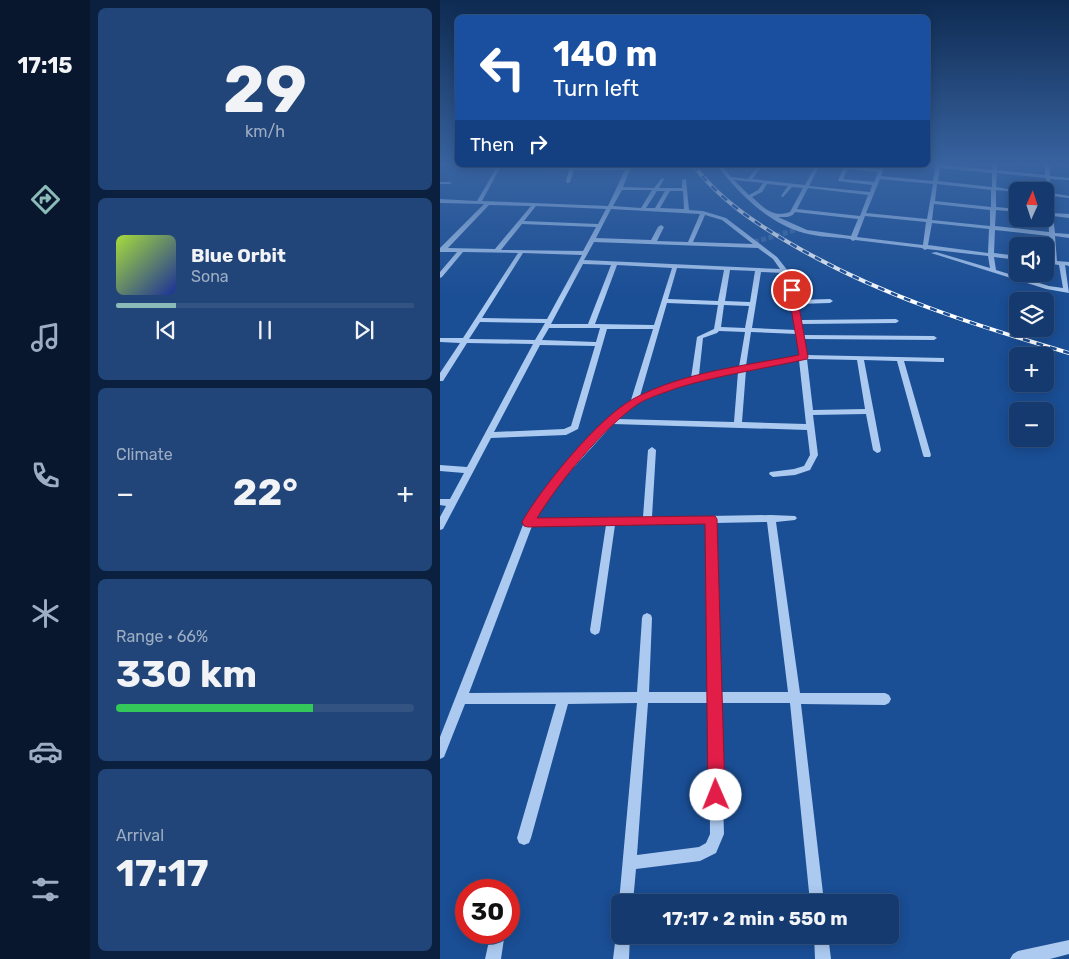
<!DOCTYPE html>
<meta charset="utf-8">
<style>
body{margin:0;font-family:Rubik,sans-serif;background:#214578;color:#f1f3f6;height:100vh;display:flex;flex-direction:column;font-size:19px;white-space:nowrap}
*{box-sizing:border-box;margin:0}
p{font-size:16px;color:#9dadc3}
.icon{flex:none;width:28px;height:28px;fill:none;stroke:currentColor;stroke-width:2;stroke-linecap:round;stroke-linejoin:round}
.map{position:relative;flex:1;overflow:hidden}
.details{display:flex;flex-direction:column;gap:8px;padding:8px;background:#0b203e;width:350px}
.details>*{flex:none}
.banner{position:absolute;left:15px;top:15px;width:475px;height:152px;border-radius:8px;box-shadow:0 2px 12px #0003,0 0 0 1px #335483;background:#1a4fa0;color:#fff;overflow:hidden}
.needle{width:32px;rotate:3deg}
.fabs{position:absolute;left:569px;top:182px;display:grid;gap:10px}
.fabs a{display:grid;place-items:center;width:45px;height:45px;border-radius:8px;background:#143a70;box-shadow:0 2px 12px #0003,0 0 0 1px #335483;font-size:25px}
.speed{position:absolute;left:15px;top:879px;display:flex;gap:10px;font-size:25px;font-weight:700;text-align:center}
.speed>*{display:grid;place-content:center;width:65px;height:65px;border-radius:50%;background:#143a70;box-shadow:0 2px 12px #0003,0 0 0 1px #335483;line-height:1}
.speed .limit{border:8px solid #d22;background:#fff;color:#111}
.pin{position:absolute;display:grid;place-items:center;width:42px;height:42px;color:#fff;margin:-21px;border:2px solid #fff;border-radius:50%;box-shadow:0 1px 5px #0007}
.me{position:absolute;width:55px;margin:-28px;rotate:359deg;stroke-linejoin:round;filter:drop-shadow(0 0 4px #0008)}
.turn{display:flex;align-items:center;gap:18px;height:105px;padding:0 15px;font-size:22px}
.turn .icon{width:65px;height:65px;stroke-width:2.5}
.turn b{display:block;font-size:35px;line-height:42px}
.then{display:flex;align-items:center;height:48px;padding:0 15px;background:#0003;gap:10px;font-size:19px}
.big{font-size:38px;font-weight:700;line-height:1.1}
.details .card{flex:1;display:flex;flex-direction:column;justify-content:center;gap:8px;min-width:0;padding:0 18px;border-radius:8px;background:#214578}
.details .dial{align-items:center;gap:0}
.dial b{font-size:65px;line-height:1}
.song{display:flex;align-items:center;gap:15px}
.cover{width:60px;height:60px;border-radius:8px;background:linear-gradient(135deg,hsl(80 70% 55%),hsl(230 70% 35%))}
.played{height:5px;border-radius:2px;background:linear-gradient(90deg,#8bbbb9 20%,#335483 20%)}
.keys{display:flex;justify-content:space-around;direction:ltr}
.heat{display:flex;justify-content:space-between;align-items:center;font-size:28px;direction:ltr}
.charge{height:8px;border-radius:4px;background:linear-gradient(90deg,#34c759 66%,#335483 0)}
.trip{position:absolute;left:171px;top:894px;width:288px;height:50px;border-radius:8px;background:#143a70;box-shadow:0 2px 12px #0003,0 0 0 1px #335483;font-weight:700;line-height:50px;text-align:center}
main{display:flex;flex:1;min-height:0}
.menu{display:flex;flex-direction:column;width:90px;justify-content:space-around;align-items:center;background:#08172d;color:#9dadc3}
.menu .icon{width:35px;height:35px}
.menu .active{color:#8bbbb9}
.menu b{font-size:22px;color:#f1f3f6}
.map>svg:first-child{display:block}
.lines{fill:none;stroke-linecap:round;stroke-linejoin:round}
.minor-tunnel{stroke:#3c69a5;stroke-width:5;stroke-dasharray:5 2.5;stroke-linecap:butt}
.minor{fill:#accaf0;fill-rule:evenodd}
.rail-casing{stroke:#fff;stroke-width:4}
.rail{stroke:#1a4e95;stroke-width:2.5;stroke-dasharray:7;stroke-linecap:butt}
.route{fill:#e11d48;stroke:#92132f}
</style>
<main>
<nav class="menu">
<b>17:15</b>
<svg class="icon active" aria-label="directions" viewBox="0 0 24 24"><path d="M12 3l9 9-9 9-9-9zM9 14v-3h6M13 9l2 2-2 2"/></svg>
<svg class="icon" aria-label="music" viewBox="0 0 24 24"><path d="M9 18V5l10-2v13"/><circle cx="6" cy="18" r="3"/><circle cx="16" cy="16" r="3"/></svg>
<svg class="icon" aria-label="phone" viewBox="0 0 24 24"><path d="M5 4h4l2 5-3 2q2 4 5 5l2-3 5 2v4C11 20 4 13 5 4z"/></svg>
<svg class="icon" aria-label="climate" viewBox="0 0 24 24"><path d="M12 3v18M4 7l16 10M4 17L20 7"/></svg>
<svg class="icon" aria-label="car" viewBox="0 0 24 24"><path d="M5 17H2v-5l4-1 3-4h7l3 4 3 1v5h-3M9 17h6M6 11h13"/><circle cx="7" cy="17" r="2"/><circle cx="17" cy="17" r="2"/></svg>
<svg class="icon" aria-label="filters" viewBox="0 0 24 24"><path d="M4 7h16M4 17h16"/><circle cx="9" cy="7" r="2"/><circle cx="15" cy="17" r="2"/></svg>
</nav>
<section class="details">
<div class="card dial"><b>29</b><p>km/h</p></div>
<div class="card">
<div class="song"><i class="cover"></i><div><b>Blue Orbit</b><p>Sona</p></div></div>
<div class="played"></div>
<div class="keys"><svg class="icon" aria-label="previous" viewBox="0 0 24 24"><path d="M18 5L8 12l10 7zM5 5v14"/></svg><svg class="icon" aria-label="pause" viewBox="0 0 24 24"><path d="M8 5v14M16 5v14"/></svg><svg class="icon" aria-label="next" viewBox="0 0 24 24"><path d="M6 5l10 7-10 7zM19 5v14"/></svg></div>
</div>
<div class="card"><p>Climate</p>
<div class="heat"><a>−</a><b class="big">22°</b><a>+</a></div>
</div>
<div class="card"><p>Range · 66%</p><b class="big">330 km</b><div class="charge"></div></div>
<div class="card"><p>Arrival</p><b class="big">17:17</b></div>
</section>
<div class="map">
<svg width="629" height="959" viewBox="0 0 629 959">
<rect width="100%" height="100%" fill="#1a4e95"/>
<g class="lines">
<!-- minor-tunnel -->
<path class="minor-tunnel" d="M314,242l45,-13"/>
<!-- minor -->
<path class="minor" d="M496,164l56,6 1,-6h4v6l48,5v-11h4l1,12 19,2v2l-19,-1 2,14 17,3v2l-17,-2 1,17 16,1v4l-16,-2 2,17 14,1v4l-14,-2 2,25 12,1v4l-4,-1 4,28 -23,-4 -115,-36 5,-1 54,16 -2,-12 -61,-7 -2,1 -3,-2 -67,-8 -2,1 -3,-2c-15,-2 -32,-2 -46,-6 -36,-10 -66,-40 -87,-68h4l10,12 17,2 11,-14h4l-11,14 53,6 11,-20h4l-11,21 61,6 2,-7 -34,-4 5,-13 -19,-3h15l40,4 2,-4h4l-4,11 52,5zM500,168l52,5v14l-54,-6zM408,169l30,3 -4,10 -31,-3zM557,173l49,5 1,15h-2v2l2,1 1,17h-3v2l3,1 1,16 -54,-6 1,-16 22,2v-3l-22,-2v-17l22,2 2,-1 -24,-4zM440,179l53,5 -6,35 -61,-6zM294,180l29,3 -5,7 -9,5zM327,184l21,2 -7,10 2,1 9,-10 11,1 -13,24c-17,6 -26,-4 -38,-15l10,-5zM497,184l54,6v17l-56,-6zM368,188l60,7 -8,21 -63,-7zM494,204l56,6v16l-58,-6zM355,212l63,7 -7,17 -44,-6 -29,-13c6,0 14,1 17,-5zM425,216l61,6 -3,23 -66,-8zM492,223l57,6 -1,24 -60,-8zM555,230l54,6 2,24 -6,-1v4l14,2 4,23 -14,-2 -53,-16 -2,-13 24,3v-4l-24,-3z
M58,165l72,2 1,-2h4v2l52,1 1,-3h4l-9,22 31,1 8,-10 2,1 -5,9h23v-8l4,-1 3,31 14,1 23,7 51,39 11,14 9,29 33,-1 3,2 -3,2 -32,1 3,16 95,-1 3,2 -3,2 -94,1 2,11 130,1 3,2 -3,2 -130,-1 2,16 138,3v4h-3l-37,-1 27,94 -1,2h-6l-1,-2 -26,-94 -33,-1 17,90 -1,2 -3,1 -4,-3 -7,-36 -53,1 5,40 -8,15 -15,5 -22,2 -4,-3 1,-2 24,-3 10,-3 6,-11 -3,-25 -194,-6 -48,53 -28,36 -2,6 108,-2 5,-67 4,-3 4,3 -4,67 119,-2 24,1 2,2 -2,2 -19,2 24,171h85l4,2 2,4 -2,4 -4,2 -84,-1 23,198h-14l-20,-199h-70l4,131 -8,19 -16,8 -64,8 -3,33h-13v3l-1,-3 18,-199 -69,1 -37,134 -2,5 -5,2 -5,-2 -2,-5 39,-134h-91l-21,53 -4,2v-22l88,-225 31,-39 42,-48 30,-25 22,-71h-46l-29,100 -12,6 -75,3 -48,91 -3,1v-13l6,-11 -6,-1v-6h10l14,-26 -24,-2v-6l27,2 66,-123 -66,-1 -24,38h-3v-8l20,-30 -20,-1v-4h23l55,-85 -55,-1 -21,25 -2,1v-6l17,-20h-17v-4l44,-44 -44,-1v-4l37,2zM60,168l69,1 -3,13 2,1 2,-1 4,-12h51l-17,36 -126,-5zM182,190h30l-11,18 -28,-2zM217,191h8l-10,17h-9zM230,191h13l1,18 -24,-1zM49,205l42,1 -36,43 -47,-1zM96,206l70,3 -8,15 -74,-3zM171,209l89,5 -12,28 -31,-1 7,-14 -3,-2 -3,2 -7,13 -55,-2zM265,215l17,5 31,24 -60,-2zM82,224l74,3 -13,24 -82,-1zM154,242l164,6 15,11 7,10 -196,-9zM83,253l59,2 -35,64 -65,-1zM143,264l28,1 -23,59h-37zM177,265l55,3 -18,57 -59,-1zM237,268l47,2 -6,31 -50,-2zM290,270l25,1 -5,31 -25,-1zM321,272l22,1 6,17 7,40 -44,-2zM227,303l51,2 -4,24 -17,8 -6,41 -51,18zM284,305l25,1 -4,22 -24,-1zM40,322l65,1 -10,17 -66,-1zM109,328h51l-4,14 -54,-2zM279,331l26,1 -6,35 -40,8 4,-37 14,-5zM311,332l46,2 2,22 -53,10zM100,345l55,1 -24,80 -7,3 -70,3zM367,359l50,1 8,49 -52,1zM359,360l7,64 -64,-2 4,-52zM298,372l-4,50 -116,-3 20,-16 24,-10 41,-14zM327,522l21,170h-68l-4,-169zM266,523l2,169h-59l3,-74 -1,-3 -4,-2 -4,2 -1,3 -5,74 -168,1 63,-167 74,-1 -16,105 1,3 4,2 4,-2 1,-3 15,-105zM208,703h61l1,131 -4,9 -7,4 -62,8z
M0,182h10l2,1 -2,1h-10z
M180,929v6h10l-1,24h-16l3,-24 2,-5z
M51,932h14l-4,27h-16z
M374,935h14l3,24h-16z
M629,940v14l-19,5h-40l3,-5 5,-3z"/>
<!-- rail casing -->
<g class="rail-casing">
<path id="rail" d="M253,165c27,35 62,58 100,80 86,50 181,80 276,108"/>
</g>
<!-- rail -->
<use href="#rail" class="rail"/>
</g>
<!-- sky -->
<linearGradient id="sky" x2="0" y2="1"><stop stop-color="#0e2b52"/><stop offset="0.55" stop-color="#3863a0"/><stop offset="1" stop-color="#3863a0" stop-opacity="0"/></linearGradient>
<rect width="629" height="298" fill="url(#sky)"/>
<!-- route -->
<path class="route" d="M352,288l4,2 12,67 -1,2c-44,10 -88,16 -130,29 -13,5 -28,9 -39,16 -35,24 -79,78 -101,114l178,-2 2,3 8,276 -3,6 -6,2 -6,-2 -2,-6 -3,-271 -177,3 -4,-1 -2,-4c19,-34 77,-105 111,-123 50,-27 111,-33 166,-44l-11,-65z"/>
</svg>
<div class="fabs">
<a><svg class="needle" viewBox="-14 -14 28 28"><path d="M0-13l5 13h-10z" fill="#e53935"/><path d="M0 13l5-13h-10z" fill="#9dadc3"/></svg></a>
<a><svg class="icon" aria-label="sound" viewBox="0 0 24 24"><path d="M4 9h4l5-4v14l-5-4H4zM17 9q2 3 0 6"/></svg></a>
<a><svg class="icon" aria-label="layers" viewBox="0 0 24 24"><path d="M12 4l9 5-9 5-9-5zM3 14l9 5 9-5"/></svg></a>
<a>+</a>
<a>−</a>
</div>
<div class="speed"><div class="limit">30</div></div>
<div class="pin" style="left:352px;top:290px;background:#d93025"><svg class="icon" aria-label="arrive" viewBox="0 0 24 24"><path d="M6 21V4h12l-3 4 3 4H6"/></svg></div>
<svg class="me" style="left:276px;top:795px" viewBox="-20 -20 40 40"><circle r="19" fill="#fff"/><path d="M0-13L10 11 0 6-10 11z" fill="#e11d48"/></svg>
<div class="trip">17:17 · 2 min · 550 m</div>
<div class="banner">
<div class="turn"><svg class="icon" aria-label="left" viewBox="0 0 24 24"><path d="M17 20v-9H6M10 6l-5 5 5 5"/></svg><div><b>140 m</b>Turn left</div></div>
<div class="then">Then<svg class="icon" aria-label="right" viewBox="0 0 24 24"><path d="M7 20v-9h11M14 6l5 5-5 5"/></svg></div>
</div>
</div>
</main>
